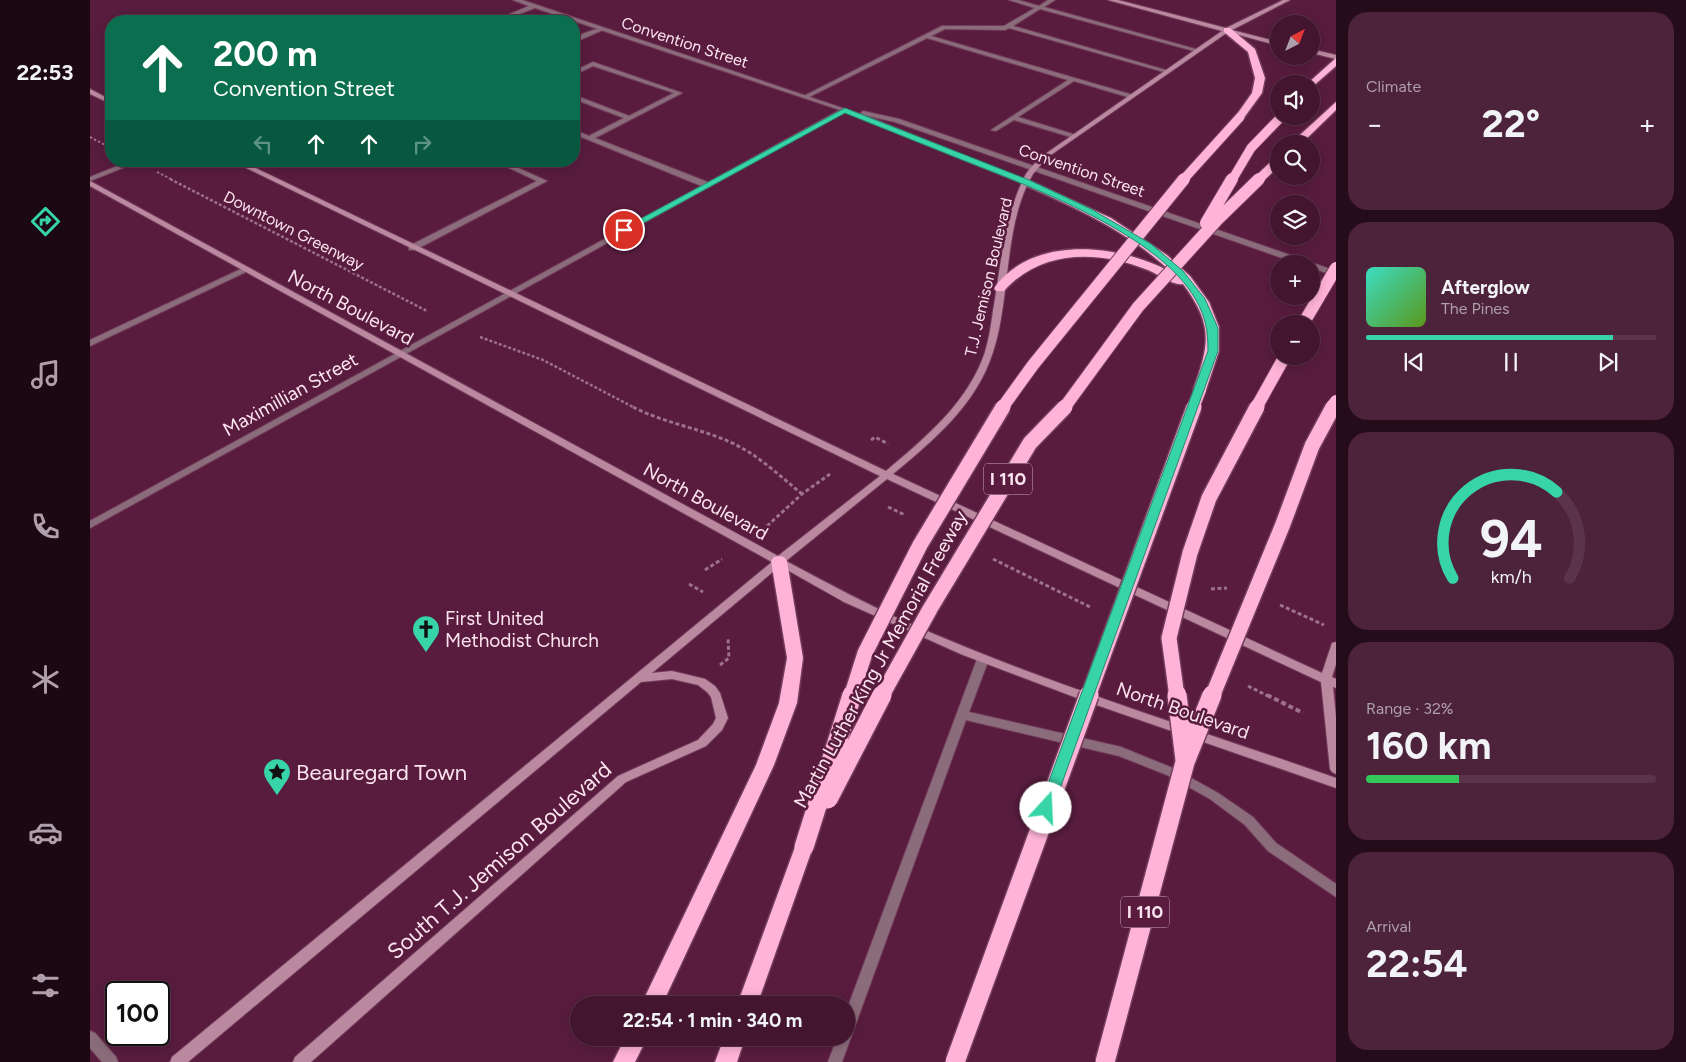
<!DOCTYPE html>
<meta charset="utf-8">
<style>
body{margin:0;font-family:Figtree,sans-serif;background:#4d223b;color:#f1f3f6;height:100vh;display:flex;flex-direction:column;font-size:19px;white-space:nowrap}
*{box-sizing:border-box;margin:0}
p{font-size:16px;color:#af9faa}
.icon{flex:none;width:28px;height:28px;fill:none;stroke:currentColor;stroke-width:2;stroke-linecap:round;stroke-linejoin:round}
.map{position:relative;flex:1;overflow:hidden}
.details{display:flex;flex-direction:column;gap:12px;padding:12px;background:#250c1a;width:350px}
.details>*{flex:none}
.top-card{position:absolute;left:15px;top:15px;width:475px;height:152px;border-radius:20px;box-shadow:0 2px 12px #0003,0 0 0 1px #5b344b;background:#0b6e4f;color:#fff;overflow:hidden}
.needle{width:32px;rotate:42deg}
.tools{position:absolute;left:1180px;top:15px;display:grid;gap:10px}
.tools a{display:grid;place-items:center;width:50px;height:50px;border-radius:50%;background:#43152f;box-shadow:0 2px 12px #0003,0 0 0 1px #5b344b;font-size:25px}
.speed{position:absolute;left:15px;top:981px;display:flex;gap:10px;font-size:25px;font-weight:700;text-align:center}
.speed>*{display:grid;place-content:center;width:65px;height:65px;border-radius:50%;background:#43152f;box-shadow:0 2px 12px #0003,0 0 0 1px #5b344b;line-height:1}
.speed .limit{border:2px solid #111;border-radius:8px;background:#fff;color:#111}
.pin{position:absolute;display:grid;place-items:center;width:42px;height:42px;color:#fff;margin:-21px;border:2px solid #fff;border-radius:50%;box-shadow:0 1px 5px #0007}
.me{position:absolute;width:55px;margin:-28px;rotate:20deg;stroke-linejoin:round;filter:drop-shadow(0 0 4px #0008)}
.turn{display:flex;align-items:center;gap:18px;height:105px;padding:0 25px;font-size:22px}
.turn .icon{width:65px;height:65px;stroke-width:2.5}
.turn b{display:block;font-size:35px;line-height:42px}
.lanes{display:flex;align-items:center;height:48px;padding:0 25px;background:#0003;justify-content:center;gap:25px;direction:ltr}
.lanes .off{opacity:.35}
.big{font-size:38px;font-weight:700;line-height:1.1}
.details .widget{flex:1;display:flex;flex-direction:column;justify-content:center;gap:8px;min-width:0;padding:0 18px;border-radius:20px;background:#4d223b}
.details .dial{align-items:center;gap:0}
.dial svg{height:130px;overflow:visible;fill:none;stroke:#5b344b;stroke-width:7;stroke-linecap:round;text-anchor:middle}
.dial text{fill:#f1f3f6;stroke:none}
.song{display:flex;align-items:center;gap:15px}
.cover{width:60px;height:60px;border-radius:8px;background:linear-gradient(135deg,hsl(170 70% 55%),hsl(90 70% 35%))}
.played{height:5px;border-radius:2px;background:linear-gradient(90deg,#36d4a7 85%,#5b344b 85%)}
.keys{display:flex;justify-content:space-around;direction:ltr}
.heat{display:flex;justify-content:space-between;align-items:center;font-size:28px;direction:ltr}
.charge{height:8px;border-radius:4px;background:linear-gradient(90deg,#34c759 32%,#5b344b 0)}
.trip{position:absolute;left:480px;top:996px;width:285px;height:50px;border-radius:25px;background:#43152f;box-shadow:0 2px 12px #0003,0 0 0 1px #5b344b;font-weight:700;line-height:50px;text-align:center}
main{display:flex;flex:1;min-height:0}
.menu{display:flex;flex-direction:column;width:90px;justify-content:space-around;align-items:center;background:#1b0813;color:#af9faa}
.menu .icon{width:35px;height:35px}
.menu .on{color:#36d4a7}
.menu b{font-size:22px;color:#f1f3f6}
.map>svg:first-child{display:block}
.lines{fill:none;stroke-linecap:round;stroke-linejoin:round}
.lane-casing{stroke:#733c5b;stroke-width:2}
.street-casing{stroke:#733c5b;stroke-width:2}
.secondary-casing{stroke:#733c5b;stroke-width:2}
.highway-casing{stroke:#733c5b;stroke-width:3}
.path-far3{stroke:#9e718a;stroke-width:2;stroke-dasharray:2.5 2;stroke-linecap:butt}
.path-far2{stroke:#9e718a;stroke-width:2.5;stroke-dasharray:3 2;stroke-linecap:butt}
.path-far1{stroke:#9e718a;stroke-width:3;stroke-dasharray:4 2.5;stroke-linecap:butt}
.path{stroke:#9e718a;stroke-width:4;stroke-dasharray:5 3;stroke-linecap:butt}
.lane{fill:#8b6c7a;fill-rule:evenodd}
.street{fill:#8b6c7a;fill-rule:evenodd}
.secondary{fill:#ba89a0;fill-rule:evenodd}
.highway{fill:#ffb3d8;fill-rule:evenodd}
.highway-bridge-far3-casing{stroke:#733c5b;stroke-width:11;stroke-linecap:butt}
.highway-bridge-far2-casing{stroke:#733c5b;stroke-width:14;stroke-linecap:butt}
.highway-bridge-far1-casing{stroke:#733c5b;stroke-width:18;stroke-linecap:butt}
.highway-bridge-casing{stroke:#733c5b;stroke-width:22;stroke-linecap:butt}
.highway-bridge-far3{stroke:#ffb3d8;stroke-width:9}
.highway-bridge-far2{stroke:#ffb3d8;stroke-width:12}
.highway-bridge-far1{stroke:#ffb3d8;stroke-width:15}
.highway-bridge{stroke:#ffb3d8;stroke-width:19}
.route{fill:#36d4a7;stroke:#238a6d}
.labels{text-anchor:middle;stroke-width:5;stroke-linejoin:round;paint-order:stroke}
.far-street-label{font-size:16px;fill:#fce4ef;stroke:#591c3f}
.shield{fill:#591c3f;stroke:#cba8ba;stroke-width:1}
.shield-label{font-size:18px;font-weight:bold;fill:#fce4ef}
.street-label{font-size:19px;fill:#fce4ef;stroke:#591c3f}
.poi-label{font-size:19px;fill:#fce4ef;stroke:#591c3f;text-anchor:start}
.near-poi-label{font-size:22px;fill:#fce4ef;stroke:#591c3f;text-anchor:start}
.near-street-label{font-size:22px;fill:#fce4ef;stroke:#591c3f}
</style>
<main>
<nav class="menu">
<b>22:53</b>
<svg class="icon on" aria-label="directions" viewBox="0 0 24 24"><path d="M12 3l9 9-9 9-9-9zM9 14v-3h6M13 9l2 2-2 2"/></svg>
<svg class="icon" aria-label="music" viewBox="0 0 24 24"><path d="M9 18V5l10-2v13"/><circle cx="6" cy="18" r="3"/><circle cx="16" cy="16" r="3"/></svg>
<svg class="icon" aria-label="phone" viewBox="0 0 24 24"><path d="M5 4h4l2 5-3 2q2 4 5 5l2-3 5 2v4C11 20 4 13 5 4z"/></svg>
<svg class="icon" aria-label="climate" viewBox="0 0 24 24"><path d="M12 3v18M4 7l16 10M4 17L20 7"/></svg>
<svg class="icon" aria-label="car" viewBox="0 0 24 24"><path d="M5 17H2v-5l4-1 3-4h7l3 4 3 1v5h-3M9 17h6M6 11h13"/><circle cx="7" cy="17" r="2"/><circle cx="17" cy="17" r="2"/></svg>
<svg class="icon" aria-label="filters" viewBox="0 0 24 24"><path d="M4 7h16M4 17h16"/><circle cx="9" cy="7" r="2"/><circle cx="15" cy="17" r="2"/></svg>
</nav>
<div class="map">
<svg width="1246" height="1062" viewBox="0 0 1246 1062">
<rect width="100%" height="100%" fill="#591c3f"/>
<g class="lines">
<!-- lane casing -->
<g class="lane-casing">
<path id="lane" d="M919,0h9l21,6 9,-6h7l-11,7 155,43 -5,1 -154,-42 -27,17 156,45 -5,1 -155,-44 -4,2 -60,-1 -14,7 202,59v2l-2,1 -57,-17 -56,36 58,18v2l-2,1 -60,-18 -18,11 -5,-1 77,-50 -141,-42 -120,60 -5,-1 140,-71h62l31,-18z
M510,28l5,1 -25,11 -4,9 -2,1c0,-17 12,-17 26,-22z
M503,62l89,31 -87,45 115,45v4h-6l-130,-53v-4l15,6 35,-18 -50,-19v-4l55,21 45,-23 -81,-27 -19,9v-4z
M404,161h9l44,20 -132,69h-6v-4l128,-65z
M153,268h6l1,2 -160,76v-6z
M893,655l4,1 2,3 -20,53 152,35 54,22 43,24 35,24 23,26 60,41v13l-68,-46 -23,-26 -35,-26 -43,-24 -48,-19 -153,-36 -124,342h-14l9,-24h9v-26l131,-353 2,-3z"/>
</g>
<!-- street casing -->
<g class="street-casing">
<path id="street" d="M423,0h9l15,5 323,109 3,-3 36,8 437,152v5l-25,-8v-4h-12l-404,-142 -31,-7 166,67 -7,2 -178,-72 -755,416v-7l750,-411 -305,-102 -34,13h-8l36,-15z
M40,161h10l-50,20v-4z
M0,1031l5,2 21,24 2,5h-16l-12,-14z"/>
</g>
<!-- secondary casing -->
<g class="secondary-casing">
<path id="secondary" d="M1018,0h10l108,28 57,-28h7l-58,30 47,12v4l-51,-14 -183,127c-3,5 -8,10 -12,15 -30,50 -22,124 -40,178 -16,52 -60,89 -100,122l429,199 10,-30 4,-1v22l-4,13 4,2v9l-3,-1 3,30v57l-4,-2 -2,-3 -9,-87 -434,-203 -101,82c41,22 82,44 125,63 138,61 283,104 425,154v10l-251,-87 -122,-46 -119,-53 -64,-36 -128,107 20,-2 33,8 10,7 5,7 8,25 -6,12 -16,16 -80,36 -315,280h-18l2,-5 323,-281 80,-36 15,-16 3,-6 -5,-21 -4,-5 -9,-7 -26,-6 -31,3 -453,380h-18l2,-5 600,-495 -682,-376v-5l688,375 102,-80 -648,-315h9l645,310c39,-33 82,-68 99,-119 4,-13 6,-27 8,-41 8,-45 11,-96 33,-137 4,-6 10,-12 15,-17l181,-126z
M1221,49l25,6v4l-25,-6z
M0,89l21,11v4l-21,-10z"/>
</g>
<!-- highway casing -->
<g class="highway-casing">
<path id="highway" d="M1134,28h6l25,21 10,29 -3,15 -19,26 -3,1 -5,-3 17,-24 3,-15 -7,-26 -24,-20z
M1246,58v8l-25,22v-4l-3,-1z
M1246,102v8l-35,34h-11z
M936,179l85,39 56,37 23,21 19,26 10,25v24l-14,42 -5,1 -7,-4c17,-46 20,-66 -10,-106 -10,2 -25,-10 -35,-14 -49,-20 -107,-21 -144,21h-8l-2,-3c39,-54 125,-44 177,-16 -42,-40 -96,-65 -149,-88l-1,-2z
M689,556l5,1 3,4 16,97 -6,45 -23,62 -112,240h-21l115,-240 23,-62 8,-45 -16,-97 3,-4z
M714,839l7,2 2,6 -56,158h-20l58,-158 2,-6z
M535,1038h22l-12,24h-22z
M634,1038h21l-8,24h-22z"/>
</g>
<!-- path-far3 -->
<path class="path-far3" d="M0,137l19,10
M67,172l16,8"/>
<!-- path-far2 -->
<path class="path-far2" d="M80,179l257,132
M390,337l63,23 92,48"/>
<!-- path-far1 -->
<path class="path-far1" d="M543,407c31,16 66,21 97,35 27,12 50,34 72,52
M781,440l4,-3 13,7
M798,507l17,8
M677,526l35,-32 28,-20
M903,559l97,48
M615,570l17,-11
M599,584l14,8
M1121,589l16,-1
M1190,605l44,20
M630,665l9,-7 -1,-20
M1158,686l22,11"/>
<!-- path -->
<path class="path" d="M1177,695l36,18"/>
<!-- lane -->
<use href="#lane" class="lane"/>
<!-- street -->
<use href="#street" class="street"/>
<!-- secondary -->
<use href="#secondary" class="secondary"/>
<!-- highway -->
<use href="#highway" class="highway"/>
<!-- highway-bridge-far3 casing -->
<g class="highway-bridge-far3-casing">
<path id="highway-bridge-far3" d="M1093,180l57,-63
M1142,180l19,-32 31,-32
M1168,180l21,-20"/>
</g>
<!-- highway-bridge-far2 casing -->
<g class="highway-bridge-far2-casing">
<path id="highway-bridge-far2" d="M1116,223l26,-44
M1213,324l33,-56
M912,408l31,-43 151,-186
M974,408l74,-101 79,-87 42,-41
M1103,408l7,-18
M1166,408l29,-52
M1242,408l4,-7"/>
</g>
<!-- highway-bridge-far1 casing -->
<g class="highway-bridge-far1-casing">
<path id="highway-bridge-far1" d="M761,697l14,-44 55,-108 83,-138
M791,697l49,-88 100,-166 35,-36
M998,697l106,-290
M1087,697l-8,-59 21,-85 19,-55 48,-91
M1122,697l71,-173 29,-78 21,-39"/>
</g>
<!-- highway-bridge casing -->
<g class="highway-bridge-casing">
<path id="highway-bridge" d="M1087,695l8,65
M738,799l54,-104
M714,847l48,-152
M865,1062l134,-367
M1015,1062l80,-300 27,-67"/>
</g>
<!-- highway-bridge-far3 -->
<use href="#highway-bridge-far3" class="highway-bridge-far3"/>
<!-- highway-bridge-far2 -->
<use href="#highway-bridge-far2" class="highway-bridge-far2"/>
<!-- highway-bridge-far1 -->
<use href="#highway-bridge-far1" class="highway-bridge-far1"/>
<!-- highway-bridge -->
<use href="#highway-bridge" class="highway-bridge"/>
</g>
<!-- route -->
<path class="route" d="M755,108l184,72 62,29 60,35 32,27 22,28 13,29v23l-165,457 -2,4h-10l-2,-4 169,-457c0,-20 -2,-33 -12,-51 -37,-66 -162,-112 -231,-139 -40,-16 -80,-32 -120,-48l-218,119 -7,-2z"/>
<!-- icons -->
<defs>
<g id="church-pin" transform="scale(1.4375)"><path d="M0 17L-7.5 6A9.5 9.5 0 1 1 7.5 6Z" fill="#36d4a7" stroke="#591c3f"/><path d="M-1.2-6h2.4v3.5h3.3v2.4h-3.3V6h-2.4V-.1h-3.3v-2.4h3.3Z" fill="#111"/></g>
<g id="sight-pin" transform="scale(1.4375)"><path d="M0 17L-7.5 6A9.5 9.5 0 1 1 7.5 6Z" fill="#36d4a7" stroke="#591c3f"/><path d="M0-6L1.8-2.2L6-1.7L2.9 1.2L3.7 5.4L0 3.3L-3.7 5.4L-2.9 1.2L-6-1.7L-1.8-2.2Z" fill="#111"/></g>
</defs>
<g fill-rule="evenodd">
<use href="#church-pin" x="336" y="629"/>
<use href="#sight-pin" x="187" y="772"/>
</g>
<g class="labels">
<!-- far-street labels -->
<g class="far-street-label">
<text transform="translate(595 42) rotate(18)" y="6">Convention Street</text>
<text transform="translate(992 170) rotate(19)" y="6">Convention Street</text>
<text transform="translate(204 230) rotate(27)" y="6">Downtown Greenway</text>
<text transform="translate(898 277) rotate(-77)" y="6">T.J. Jemison Boulevard</text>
</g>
<!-- shield labels -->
<g class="shield">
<rect x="894" y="463.5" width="48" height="31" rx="4"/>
<rect x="1031" y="896.5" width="48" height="31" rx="4"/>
</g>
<g class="shield-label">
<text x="918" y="485">I 110</text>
<text x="1055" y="918">I 110</text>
</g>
<!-- street labels -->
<g class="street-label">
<text transform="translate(261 307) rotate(28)" y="7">North Boulevard</text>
<text transform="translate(200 394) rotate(-29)" y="7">Maximillian Street</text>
<text transform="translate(616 501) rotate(29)" y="7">North Boulevard</text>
<text transform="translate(790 659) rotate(-61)" y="7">Martin Luther King Jr Memorial Freeway</text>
<text transform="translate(1093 710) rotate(19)" y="7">North Boulevard</text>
</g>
<!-- poi labels -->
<g class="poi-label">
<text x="355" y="625">First United<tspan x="355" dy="22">Methodist Church</tspan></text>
</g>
<!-- near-poi labels -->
<g class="near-poi-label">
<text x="206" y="780">Beauregard Town</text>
</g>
<!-- near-street labels -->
<g class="near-street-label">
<text transform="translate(409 860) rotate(-41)" y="8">South T.J. Jemison Boulevard</text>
</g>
</g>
</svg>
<div class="tools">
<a><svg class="needle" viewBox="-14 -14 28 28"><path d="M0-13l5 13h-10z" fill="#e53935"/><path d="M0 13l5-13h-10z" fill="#af9faa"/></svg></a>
<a><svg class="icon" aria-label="sound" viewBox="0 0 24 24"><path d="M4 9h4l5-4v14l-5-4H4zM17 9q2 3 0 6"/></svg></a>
<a><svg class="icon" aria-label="search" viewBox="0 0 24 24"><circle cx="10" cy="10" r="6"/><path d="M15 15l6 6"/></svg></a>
<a><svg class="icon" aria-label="layers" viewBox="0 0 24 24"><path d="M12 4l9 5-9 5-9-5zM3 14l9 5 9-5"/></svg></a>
<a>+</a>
<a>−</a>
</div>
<div class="speed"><div class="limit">100</div></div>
<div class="pin" style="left:534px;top:230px;background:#d93025"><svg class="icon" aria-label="arrive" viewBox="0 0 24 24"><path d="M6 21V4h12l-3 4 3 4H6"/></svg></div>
<svg class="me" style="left:956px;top:808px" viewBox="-20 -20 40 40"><circle r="19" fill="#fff"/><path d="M0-13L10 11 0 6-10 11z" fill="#36d4a7"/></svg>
<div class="trip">22:54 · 1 min · 340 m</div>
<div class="top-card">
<div class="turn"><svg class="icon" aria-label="ahead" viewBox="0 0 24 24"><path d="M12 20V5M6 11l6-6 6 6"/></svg><div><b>200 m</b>Convention Street</div></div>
<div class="lanes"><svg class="icon off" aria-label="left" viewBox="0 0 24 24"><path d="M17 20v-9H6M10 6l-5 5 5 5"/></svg><svg class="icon" aria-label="ahead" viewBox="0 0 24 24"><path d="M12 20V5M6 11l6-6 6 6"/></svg><svg class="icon" aria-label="ahead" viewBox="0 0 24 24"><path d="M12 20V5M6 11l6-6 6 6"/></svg><svg class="icon off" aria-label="right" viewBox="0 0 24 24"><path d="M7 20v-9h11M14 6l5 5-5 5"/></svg></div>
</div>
</div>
<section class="details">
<div class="widget"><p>Climate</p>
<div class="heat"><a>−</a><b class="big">22°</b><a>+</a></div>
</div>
<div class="widget">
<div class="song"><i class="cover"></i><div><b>Afterglow</b><p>The Pines</p></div></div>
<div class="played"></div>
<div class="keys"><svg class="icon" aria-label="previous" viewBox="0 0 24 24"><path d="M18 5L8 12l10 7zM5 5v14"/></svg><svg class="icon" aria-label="pause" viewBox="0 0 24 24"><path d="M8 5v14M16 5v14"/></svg><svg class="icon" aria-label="next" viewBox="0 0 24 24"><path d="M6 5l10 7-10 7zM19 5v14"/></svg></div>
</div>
<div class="widget dial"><svg viewBox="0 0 100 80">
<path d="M14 69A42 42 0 1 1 86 69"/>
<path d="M14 69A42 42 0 0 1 78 16" stroke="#36d4a7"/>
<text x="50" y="56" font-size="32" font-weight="700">94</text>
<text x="50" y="72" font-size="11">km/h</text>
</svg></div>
<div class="widget"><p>Range · 32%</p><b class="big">160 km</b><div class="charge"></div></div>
<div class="widget"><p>Arrival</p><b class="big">22:54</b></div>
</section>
</main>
